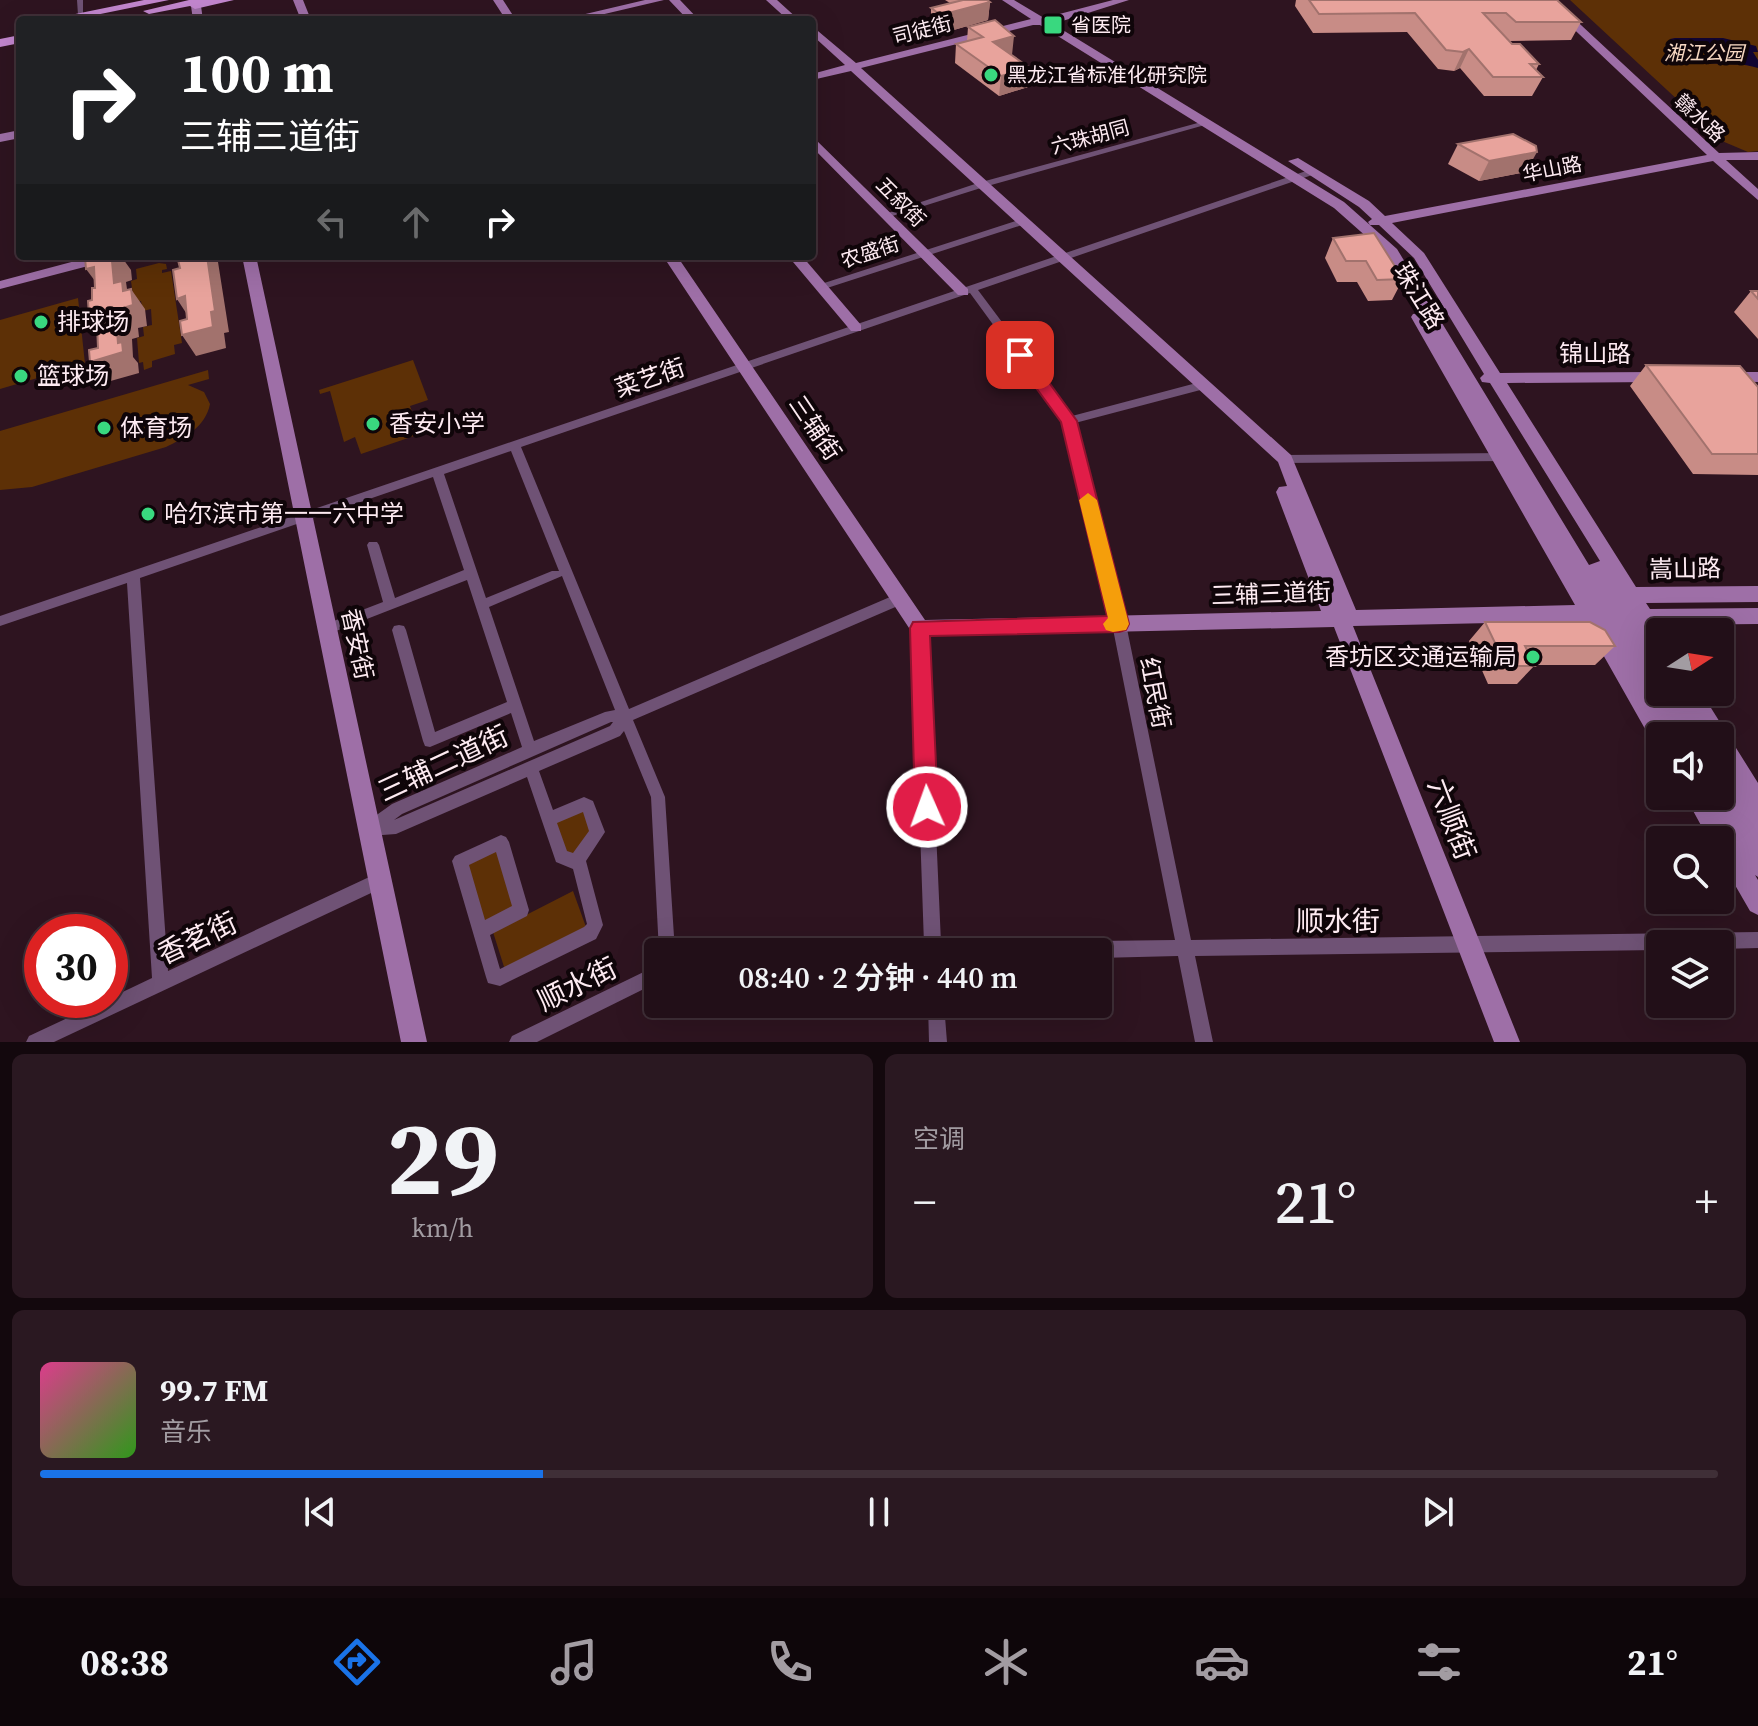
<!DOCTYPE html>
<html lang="zh">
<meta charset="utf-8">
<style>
body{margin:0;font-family:"Source Serif 4","Noto Sans SC",serif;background:#2a1821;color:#f1f3f6;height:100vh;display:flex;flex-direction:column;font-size:30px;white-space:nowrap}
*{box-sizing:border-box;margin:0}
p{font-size:26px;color:#a29ca2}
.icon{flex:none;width:44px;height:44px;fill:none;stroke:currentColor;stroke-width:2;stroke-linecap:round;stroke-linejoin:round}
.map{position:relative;height:1042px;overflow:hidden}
.panel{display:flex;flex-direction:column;gap:12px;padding:12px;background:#13080d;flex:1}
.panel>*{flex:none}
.banner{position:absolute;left:16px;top:16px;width:800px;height:244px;border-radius:8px;box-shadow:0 8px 32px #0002,0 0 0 2px #3f2f37;background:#202124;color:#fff;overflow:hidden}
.needle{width:52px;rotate:78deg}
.controls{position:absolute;left:1646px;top:618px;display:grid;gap:16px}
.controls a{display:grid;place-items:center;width:88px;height:88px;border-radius:8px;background:#220f18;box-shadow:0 8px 32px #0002,0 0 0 2px #3f2f37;font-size:40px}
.speed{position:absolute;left:24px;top:914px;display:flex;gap:16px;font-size:40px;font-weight:700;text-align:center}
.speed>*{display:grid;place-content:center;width:104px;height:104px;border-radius:50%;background:#220f18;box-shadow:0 8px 32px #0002,0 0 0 2px #3f2f37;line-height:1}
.speed .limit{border:12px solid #d22;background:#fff;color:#111}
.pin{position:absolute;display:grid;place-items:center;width:68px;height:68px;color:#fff;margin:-34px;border-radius:16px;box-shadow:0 4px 12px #0006}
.me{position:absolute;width:88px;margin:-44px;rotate:358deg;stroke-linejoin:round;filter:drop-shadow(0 0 6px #0008)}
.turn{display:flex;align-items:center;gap:28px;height:168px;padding:0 32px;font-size:36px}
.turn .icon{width:104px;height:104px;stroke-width:2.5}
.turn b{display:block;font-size:56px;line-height:68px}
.lanes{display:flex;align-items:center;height:76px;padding:0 32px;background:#0003;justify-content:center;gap:40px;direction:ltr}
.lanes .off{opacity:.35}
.big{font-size:60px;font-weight:600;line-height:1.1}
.panel .card{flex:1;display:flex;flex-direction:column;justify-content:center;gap:12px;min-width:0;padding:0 28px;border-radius:12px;background:#2a1821}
.panel .dial{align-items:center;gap:0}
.dial b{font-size:104px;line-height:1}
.song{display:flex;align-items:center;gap:24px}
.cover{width:96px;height:96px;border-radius:12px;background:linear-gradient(135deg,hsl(330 70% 55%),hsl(110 70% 35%))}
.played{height:8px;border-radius:4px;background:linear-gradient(90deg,#1a73e8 30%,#3f2f37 30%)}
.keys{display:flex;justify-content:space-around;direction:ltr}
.heat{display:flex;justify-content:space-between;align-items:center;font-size:44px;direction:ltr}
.panel .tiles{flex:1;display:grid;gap:12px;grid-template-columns:1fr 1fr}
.card:last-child{grid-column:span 2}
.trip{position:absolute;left:644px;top:938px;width:468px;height:80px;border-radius:8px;background:#220f18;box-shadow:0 8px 32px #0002,0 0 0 2px #3f2f37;font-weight:600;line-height:80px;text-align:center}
.menu{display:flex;height:128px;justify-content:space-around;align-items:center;background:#0e060a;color:#a29ca2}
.menu .icon{width:56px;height:56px}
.menu .active{color:#1a73e8}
.menu b{font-size:36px;color:#f1f3f6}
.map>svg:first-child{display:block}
.green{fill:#5d3006}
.water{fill:#110431;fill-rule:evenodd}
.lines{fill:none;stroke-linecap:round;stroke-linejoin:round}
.street{fill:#6f5275;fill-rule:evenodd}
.secondary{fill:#9e6fa7;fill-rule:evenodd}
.primary{fill:#c286ce;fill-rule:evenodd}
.wall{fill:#c88c86}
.shaded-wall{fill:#a2726d}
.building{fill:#e8a39c;stroke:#a2726d;stroke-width:2}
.route{fill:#e11d48;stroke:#92132f;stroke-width:2}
.slow{fill:#f59e0b}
.poi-dot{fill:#39d87f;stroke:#0f0509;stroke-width:3}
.labels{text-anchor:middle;stroke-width:8;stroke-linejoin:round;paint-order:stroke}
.far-poi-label{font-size:20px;fill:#fdeaf1;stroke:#0f0509;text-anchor:start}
.far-street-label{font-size:20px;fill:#fdeaf1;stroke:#0f0509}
.far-park-label{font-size:20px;font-style:italic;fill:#f6d7c1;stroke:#0f0509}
.street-label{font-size:24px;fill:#fdeaf1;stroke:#0f0509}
.poi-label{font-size:24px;fill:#fdeaf1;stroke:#0f0509;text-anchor:start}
.near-street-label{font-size:28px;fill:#fdeaf1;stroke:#0f0509}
</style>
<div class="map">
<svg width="1758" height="1042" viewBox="0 0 1758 1042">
<rect width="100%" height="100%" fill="#2e1420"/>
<!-- green -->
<path class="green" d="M1570,0h188v151l-10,1 -26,-11z
M159,263l7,1 1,5 -5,1v3l9,-2 11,72 -8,2 1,9 -23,7v6l-8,3 -1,-8 -4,1 -2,-25 7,-2 -1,-9 9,-2 -1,-16 -8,2 -2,-10 -7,2 -3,-22 6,-2 -1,-10z
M78,298l7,66 -85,25v-69z
M413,360l15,40 -18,6 10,28 -59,20 -6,-17 -11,5 -14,-51 -10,3 -1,-4z
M208,370l1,9 -21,6 16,7 6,12c-4,22 -25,34 -44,43l-134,40 -32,3v-59z
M584,804l13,25 -20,32 -13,-1 -16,-40z
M501,842l20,68 -41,21 -20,-70z
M573,891l13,36 -81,43 -12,-38z"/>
<!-- water -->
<path class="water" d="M1675,38h48l33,8 2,6h-5l5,8v8c-29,-10 -71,5 -92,-21l6,-5 -2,-3zM1679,42l29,3 11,8c-14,11 -31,7 -46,-1l-2,-6z"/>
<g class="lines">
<!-- street -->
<path class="street" d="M77,0h6v16l-5,-1z
M1205,121l7,2 -228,64 -95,30 -3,1 -4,-3 96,-32z
M1312,169l4,3 -1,2 -337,116 94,126 132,-35 5,4 -1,3 -133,35 51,201 65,316 567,-8v16l-38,1v-5h-60v6l-465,6 18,86h-18l-17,-86 -80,2v-6h-188l2,-6 12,-2 -11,-316 2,-4 5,-1 5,1 2,4 14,315 234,-3 -63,-316 -48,-202 -94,-129 -449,154 108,262 268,-115 5,-1 5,1 1,4 -1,4 -274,118 32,77 10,155h-16l-8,-155 -27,-66 -4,5 -81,35 14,39 31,-13 9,4 12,31 -19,29 17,64 -7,14 -96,47 -12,-3 -2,-6 -34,-116 3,-5 46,-21 5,2 3,5 20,68 -2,6 -37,19 10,34 84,-42 3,-3 -14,-55 -17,-7 -29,-85 -131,57 -27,2 -5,-2 -3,-5 3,-5 28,-20 130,-57 -11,-34 -81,34 -5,-1 -2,-5 -31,-111 2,-4 5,-1 5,1 2,4 29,102 72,-30 -40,-122 -131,51 -5,-1 -2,-4 2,-4 52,-20 -16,-57 2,-3h8l2,3 16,53 69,-28 -31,-93 -293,101 28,393 212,-99 6,2 2,6 -2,6 -332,156h-28l3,-6 77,-36h4v-2l42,-20 -25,-395 -127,43v-10zM511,451l48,120h-7l-66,27 -42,-124zM562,576l53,134 -10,2 -71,29 -45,-134zM611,722h2l-3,4 -216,94 8,-6zM583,812l6,19 -16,22 -6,-2 -10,-28zM496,852l16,54 -27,14 -16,-55z
M1022,219l4,3 -1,2 -201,65h-6l-2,-2 2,-2z
M1505,453l6,4 -6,4 -220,2 -6,-4 6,-4z
M658,965v17l-121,60h-28l3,-6z
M928,1004h16l3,38h-18z"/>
<!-- secondary -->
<path class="secondary" d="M293,0h10l8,20h-10z
M493,0h10l13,20h-10z
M645,0h19l-85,20h-19z
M669,0h11l19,20h-11z
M766,0h11l22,20h-11z
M1002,0h12l30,18 69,-18h16l-76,24 291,178 53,47 192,316 11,-4 -110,-178 -8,-1 -2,-4 4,-4 -70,-116 -35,-33h-9l-2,-3 4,-3 -13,-12 -71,-46 10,-3 71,43 16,15 322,-61 -164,-155h11l165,153 39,-1v8h-32l32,29v11l-45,-39 -321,62 32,30 76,120 158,-1 8,5 -8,5 -151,1 129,204 122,-1v16l-112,1 4,6 108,-1v16l-98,1 4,7h-4v18l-3,-1 3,5v38h41l57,91v94l-3,-2 3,5v35l-8,-4 -30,-52v-19h-11l-24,-44h35v-60h-60v9l-7,-2 -69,-122 -231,5 167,416h-26l-160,-415 -414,9 -7,-2 -250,-378h14l248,364 396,-9 -45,-119 3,-5 8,-1 -9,-24 -427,-391 -39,9v-6l33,-9 -33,-30v-9l44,37 175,-44zM1033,25h7l294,183 52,46 35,59 -8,1 -2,3 164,288 -219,5 -65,-155 -430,-387z
M196,3l5,3 2,14h-10l-2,-14z
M20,130v8l-20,4v-8z
M812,136l156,153v6h-10l-146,-148z
M94,256h23l-2,3 -115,30v-8z
M242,256h14l171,786h-26z
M788,256h14l59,69v6h-10z
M1728,372h30v10l-36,-1 -2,-4z"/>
<!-- primary -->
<path class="primary" d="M144,0h25l-98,20h-25z
M189,0h45l-39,9 -5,-3 -41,8 -6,-3z
M20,35v8l-20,4v-8z"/>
</g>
<!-- wall -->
<path class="wall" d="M945,0h42l3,2 -2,18 -48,14 -9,-7v-19l19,-5z
M1296,0h261l24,22 -10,18 -62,1 30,23 -3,6 7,7 -11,19h-48l-24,-28 -6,3 -16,-2 -31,-37 -94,1 -18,-27z
M968,27l62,41 -2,19 -29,9 -44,-33 1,-19 11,-3z
M1458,144l68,28 -47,9 -31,-17z
M1333,238l70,41 -11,21 -24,1 -11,-19h-20l-12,-24z
M1751,291h7v48l-24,-27z
M1646,365l112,22v88l-65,-1 -63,-88z
M1485,622l130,24 -20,19h-60l-18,19h-29l-19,-43z"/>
<!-- shaded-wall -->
<path class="shaded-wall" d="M990,2l-2,18 -48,14 1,-19z
M1014,36l-2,19 -19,-13z
M1469,49l-9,19 -6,3 9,-19z
M1030,68l-2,19 -29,9 2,-20z
M1537,152l-11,20 -47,9 10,-20z
M117,256h4l10,14 1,10 -6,2 1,7 4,6v-6l14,20 2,17 -9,2 1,9 -7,2 1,18 5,6 1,10 -32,9 -17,-20 28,-19 -2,-24 7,-11 -9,-25 -2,-22z
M207,256h7l4,6 11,70 -5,1 2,15 -30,8 -14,-21 29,-23z
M94,267l7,22 -15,-20z
M185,296l5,23 -13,-20z"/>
<!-- building -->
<path class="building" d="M963,0h24l3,2 -49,13 -10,-7z
M1309,0h248l24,22h-65l-10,-9h-23l29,31h8l19,20h-9l13,13h-50l-24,-28 -6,3 -17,-2 -31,-37 -96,1z
M995,20l19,16 -21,6 37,26 -29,8 -45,-32 27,-7 -15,-10z
M1513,134l23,12 1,6 -48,9 -31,-17z
M1374,233l29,46 -26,1 -11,-19h-20l-13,-23z
M92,256h25l1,4 -6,1 2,22 8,-2 1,10 8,-2 2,16 -10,3 1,9 -8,2 2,24 4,-1 1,10 -33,10 -1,-12 9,-2 -1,-23 -3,-11 -5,1 -1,-14 4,-1v-12h3l-1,-21 -8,2 -1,-11z
M177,256h30l8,55 -4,1 2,15 -31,8 -2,-14 7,-2 -2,-23 -8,3 -4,-29 7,-2z
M1751,291h7v8z
M1646,365l94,1 18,21v67h-46z
M1485,622h105l15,8 10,16h-90l10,20h-29z"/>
<!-- route -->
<path class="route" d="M1020,350l6,1 51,70 52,203 -3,6 -7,2 -189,4 8,171 -3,8 -8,3 -8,-3 -4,-8 -5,-179 3,-6 194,-6 -46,-194 -49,-67z"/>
<!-- slow -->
<path class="slow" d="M1088,493l9,7 32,124 -3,6 -13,2 -7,-2 -3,-6 5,-6 -29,-118z"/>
<!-- markers -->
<g class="poi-dot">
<rect x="1043" y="15" width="20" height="20" rx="4"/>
<circle cx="991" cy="75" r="8"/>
<circle cx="41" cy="322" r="8"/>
<circle cx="21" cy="376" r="8"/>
<circle cx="373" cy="424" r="8"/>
<circle cx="104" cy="428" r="8"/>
<circle cx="148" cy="514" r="8"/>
<circle cx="1533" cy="657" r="8"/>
</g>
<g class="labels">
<!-- far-poi labels -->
<g class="far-poi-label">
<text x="1071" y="32">省医院</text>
<text x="1007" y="82">黑龙江省标准化研究院</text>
</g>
<!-- far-street labels -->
<g class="far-street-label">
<text transform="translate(922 30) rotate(-14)" y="7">司徒街</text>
<text transform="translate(1700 118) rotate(43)" y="7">赣水路</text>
<text transform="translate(1090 137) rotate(-15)" y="7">六珠胡同</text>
<text transform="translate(1552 169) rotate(-11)" y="7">华山路</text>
<text transform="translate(901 202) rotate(45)" y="7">五叙街</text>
<text transform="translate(870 252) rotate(-18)" y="7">农盛街</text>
</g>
<!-- far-park labels -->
<g class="far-park-label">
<text x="1704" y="60">湘江公园</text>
</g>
<!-- street labels -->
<g class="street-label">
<text transform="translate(1419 296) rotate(58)" y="8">珠江路</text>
<text x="1595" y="362">锦山路</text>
<text transform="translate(650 378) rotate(-19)" y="8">菜艺街</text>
<text transform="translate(815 428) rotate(56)" y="8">三辅街</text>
<text transform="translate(1685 569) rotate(-1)" y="8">嵩山路</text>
<text transform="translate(1271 594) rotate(-2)" y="8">三辅三道街</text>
<text transform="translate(357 644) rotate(78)" y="8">香安街</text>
<text transform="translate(1155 693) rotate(79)" y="8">红民街</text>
</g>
<!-- poi labels -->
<g class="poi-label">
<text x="57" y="330">排球场</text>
<text x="37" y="384">篮球场</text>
<text x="389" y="432">香安小学</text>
<text x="120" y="436">体育场</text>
<text x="164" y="522">哈尔滨市第一一六中学</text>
<text x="1517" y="665" text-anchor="end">香坊区交通运输局</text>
</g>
<!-- near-street labels -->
<g class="near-street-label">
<text transform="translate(443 763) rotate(-25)" y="10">三辅二道街</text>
<text transform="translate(1452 819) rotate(69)" y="10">六顺街</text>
<text x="1338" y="931">顺水街</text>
<text transform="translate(197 938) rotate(-25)" y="10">香茗街</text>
<text transform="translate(577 984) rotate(-26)" y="10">顺水街</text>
</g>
</g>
</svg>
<div class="controls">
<a><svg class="needle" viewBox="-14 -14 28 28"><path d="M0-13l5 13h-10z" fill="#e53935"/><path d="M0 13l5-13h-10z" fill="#a29ca2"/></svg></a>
<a><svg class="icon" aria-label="sound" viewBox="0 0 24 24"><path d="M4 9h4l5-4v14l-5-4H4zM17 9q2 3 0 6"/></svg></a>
<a><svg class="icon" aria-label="search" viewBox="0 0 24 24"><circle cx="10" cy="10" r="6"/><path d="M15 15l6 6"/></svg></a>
<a><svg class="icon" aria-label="layers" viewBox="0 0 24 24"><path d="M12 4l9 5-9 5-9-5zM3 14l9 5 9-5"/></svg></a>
</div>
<div class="speed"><div class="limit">30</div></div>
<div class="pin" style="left:1020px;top:355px;background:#d93025"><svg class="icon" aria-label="arrive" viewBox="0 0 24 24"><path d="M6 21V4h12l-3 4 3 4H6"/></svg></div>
<svg class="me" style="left:927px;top:807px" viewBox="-20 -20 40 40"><circle r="17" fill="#e11d48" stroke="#fff" stroke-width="3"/><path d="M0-11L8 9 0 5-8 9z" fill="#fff"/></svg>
<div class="trip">08:40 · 2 分钟 · 440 m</div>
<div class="banner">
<div class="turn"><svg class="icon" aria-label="right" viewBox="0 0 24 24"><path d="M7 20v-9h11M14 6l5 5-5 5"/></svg><div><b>100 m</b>三辅三道街</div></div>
<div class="lanes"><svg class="icon off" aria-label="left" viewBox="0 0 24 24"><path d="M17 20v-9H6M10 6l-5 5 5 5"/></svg><svg class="icon off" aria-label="ahead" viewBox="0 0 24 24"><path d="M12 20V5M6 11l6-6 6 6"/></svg><svg class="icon" aria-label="right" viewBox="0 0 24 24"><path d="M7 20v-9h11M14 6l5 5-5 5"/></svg></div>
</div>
</div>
<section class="panel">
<div class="tiles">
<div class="card dial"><b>29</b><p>km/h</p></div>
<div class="card"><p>空调</p>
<div class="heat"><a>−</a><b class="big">21°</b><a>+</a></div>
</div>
<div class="card">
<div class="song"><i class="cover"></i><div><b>99.7 FM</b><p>音乐</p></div></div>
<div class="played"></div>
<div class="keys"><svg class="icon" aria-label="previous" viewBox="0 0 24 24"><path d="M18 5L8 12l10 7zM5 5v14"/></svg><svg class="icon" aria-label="pause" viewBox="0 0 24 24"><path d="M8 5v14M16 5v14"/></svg><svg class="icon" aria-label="next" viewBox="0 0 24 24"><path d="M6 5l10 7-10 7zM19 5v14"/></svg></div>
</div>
</div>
</section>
<nav class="menu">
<b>08:38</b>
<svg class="icon active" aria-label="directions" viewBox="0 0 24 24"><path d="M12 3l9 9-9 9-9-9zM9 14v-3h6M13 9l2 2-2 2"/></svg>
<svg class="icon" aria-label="music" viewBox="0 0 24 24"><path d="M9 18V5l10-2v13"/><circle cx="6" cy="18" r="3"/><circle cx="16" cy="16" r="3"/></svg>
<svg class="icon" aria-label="phone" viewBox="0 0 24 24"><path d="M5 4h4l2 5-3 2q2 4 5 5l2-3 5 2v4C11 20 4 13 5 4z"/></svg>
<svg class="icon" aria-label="climate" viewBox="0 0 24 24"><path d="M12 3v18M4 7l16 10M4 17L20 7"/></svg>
<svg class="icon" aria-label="car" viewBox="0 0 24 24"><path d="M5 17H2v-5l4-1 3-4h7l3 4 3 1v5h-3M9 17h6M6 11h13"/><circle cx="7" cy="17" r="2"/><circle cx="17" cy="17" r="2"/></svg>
<svg class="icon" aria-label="filters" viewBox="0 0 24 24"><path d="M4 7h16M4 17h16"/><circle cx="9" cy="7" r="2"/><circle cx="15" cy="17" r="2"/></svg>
<b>21°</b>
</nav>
